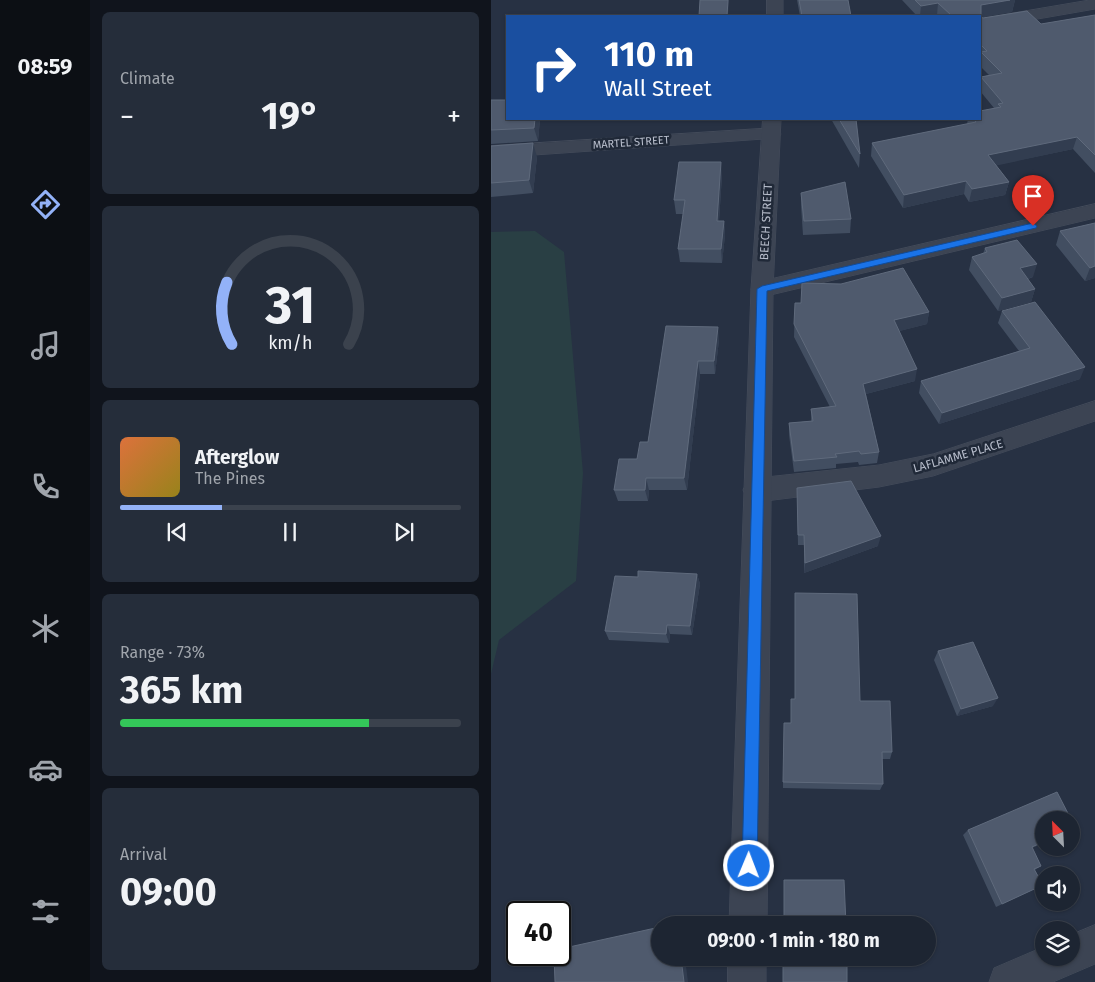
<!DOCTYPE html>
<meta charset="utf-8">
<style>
body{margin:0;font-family:"Fira Sans",sans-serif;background:#252d3a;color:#f1f3f6;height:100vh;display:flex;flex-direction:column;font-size:19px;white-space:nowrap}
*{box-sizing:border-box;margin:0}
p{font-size:16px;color:#a0a5ac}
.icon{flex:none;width:28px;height:28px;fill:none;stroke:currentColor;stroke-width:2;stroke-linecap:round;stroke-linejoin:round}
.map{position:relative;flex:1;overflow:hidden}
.side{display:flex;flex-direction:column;gap:12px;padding:12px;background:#10141c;width:401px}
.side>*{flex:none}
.banner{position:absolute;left:15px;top:15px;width:475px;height:105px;border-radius:0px;box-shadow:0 1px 4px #0004,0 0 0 1px #3b424d;background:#1a4fa0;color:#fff;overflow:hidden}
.needle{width:32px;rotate:336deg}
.buttons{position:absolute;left:544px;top:811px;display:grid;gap:10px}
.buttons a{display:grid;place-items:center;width:45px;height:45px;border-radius:50%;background:#1d2532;box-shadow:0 1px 4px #0004,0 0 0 1px #3b424d;font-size:25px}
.speed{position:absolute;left:15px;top:901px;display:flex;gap:10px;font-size:25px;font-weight:700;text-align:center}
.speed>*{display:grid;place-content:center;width:65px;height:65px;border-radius:50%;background:#1d2532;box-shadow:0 1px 4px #0004,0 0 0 1px #3b424d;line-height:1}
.speed .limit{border:2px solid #111;border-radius:8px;background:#fff;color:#111}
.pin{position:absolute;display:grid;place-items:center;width:42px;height:42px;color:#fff;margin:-51px -21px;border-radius:50% 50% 50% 0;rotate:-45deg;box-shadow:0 0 5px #0007}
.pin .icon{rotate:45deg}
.me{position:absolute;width:55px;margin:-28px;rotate:1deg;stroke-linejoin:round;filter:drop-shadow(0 0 4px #0008)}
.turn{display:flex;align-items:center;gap:18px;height:105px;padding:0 15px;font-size:22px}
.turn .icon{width:65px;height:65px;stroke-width:2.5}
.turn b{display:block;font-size:35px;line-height:42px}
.big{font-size:38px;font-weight:700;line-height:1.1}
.side .widget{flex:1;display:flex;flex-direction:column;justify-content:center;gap:8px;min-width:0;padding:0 18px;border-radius:8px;background:#252d3a}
.side .dial{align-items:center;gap:0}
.dial svg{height:130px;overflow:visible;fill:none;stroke:#3b424d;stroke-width:7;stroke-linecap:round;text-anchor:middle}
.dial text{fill:#f1f3f6;stroke:none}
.song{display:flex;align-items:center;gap:15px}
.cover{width:60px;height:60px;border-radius:8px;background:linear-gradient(135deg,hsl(20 70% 55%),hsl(50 70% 35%))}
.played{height:5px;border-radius:2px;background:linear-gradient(90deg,#93b2f8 30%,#3b424d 30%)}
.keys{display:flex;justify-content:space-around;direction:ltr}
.heat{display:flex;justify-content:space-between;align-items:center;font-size:28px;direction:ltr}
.charge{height:8px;border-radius:4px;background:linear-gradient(90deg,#34c759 73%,#3b424d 0)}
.trip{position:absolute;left:160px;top:916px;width:285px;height:50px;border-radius:25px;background:#1d2532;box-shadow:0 1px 4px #0004,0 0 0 1px #3b424d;font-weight:700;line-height:50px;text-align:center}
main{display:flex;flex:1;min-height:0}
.dock{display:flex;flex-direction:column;width:90px;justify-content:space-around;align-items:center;background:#0c0f14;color:#a0a5ac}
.dock .icon{width:35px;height:35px}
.dock .on{color:#93b2f8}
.dock b{font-size:22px;color:#f1f3f6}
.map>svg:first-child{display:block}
.green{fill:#293f44}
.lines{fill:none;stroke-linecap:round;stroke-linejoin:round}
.minor-casing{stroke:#454d5c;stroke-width:1}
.tertiary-casing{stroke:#454d5c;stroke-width:1}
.minor{fill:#3c4453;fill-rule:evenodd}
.tertiary{fill:#3c4453;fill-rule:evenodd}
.wall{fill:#424e61}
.shaded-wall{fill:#323d50}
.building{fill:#4f5a6d;stroke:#5f6a7c}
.route{fill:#1a73e8;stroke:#114b97}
.labels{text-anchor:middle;stroke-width:5;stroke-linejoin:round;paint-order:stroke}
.far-street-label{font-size:11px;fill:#b9bfcd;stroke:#202938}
.street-label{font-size:12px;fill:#b9bfcd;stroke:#202938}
</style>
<main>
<nav class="dock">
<b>08:59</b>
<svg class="icon on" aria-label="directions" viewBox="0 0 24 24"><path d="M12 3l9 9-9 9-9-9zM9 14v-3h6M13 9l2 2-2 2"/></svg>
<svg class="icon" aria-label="music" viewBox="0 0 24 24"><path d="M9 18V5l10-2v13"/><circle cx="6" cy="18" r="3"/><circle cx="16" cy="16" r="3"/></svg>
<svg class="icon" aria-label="phone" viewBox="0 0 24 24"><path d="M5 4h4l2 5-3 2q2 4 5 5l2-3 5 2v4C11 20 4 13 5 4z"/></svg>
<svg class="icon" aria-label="climate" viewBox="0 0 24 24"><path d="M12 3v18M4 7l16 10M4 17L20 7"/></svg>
<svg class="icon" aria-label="car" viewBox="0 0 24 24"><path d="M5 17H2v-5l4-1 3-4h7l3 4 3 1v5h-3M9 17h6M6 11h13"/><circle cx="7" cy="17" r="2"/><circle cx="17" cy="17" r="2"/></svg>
<svg class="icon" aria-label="filters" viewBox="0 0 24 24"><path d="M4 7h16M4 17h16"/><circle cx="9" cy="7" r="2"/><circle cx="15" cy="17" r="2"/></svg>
</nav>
<section class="side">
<div class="widget"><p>Climate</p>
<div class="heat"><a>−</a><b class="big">19°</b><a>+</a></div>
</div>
<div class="widget dial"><svg viewBox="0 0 100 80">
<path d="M14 69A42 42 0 1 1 86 69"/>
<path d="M14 69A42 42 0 0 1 11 31" stroke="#93b2f8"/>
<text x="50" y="56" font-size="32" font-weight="700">31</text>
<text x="50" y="72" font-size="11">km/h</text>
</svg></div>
<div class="widget">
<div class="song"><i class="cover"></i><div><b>Afterglow</b><p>The Pines</p></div></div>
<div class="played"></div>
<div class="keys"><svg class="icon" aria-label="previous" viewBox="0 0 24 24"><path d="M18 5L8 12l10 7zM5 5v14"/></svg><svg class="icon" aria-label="pause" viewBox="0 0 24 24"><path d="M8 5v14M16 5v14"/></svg><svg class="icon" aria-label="next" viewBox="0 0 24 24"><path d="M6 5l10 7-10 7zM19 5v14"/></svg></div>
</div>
<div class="widget"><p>Range · 73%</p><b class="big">365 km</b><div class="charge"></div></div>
<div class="widget"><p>Arrival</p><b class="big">09:00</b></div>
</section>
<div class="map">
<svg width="604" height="982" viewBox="0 0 604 982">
<rect width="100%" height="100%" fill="#273143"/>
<!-- green -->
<path class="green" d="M44,231l29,21 19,221 -7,108 -77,59 -8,34v-442z"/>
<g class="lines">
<!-- minor casing -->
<g class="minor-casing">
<path id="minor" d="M599,0h5v9l-115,20v-10z
M280,128l7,2 3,4 -3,4 -287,20v-12z
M604,204v14l-333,79 -8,-2 -3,-6 3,-6 8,-2z
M604,401v20l-162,55 -54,11 -122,15 -10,-4 -4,-8 4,-8 10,-4 122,-13 54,-11z
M604,925v39l-42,18h-64l5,-14 49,-21v11h28v-23z"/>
</g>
<!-- tertiary casing -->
<g class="tertiary-casing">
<path id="tertiary" d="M276,0h16v16h-16z
M272,119h18l-8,170 -6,636h-38l22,-636z
M237,958h38v24h-38z"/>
</g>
<!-- minor -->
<use href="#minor" class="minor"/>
<!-- tertiary -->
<use href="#tertiary" class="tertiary"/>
</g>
<!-- wall -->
<path class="wall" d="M306,0h51l3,16h-51z
M411,0h113l-3,12 -31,5 2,1 58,6 54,-9v158l-22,-24 -77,16 13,17 -4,13 -36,7 -5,-8 -61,14 -32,-52 1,-13 95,-19 1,-5h12l14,-11 -14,-17v-9l1,-5 8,-2 -9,-9v-50h-42l-1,-1 -7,1h-13z
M0,100l16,19h33l-2,22 -47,3z
M340,119h25l4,35 -1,14z
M0,146l46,11 -4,36 -42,4z
M231,175l-3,46h5l1,14 -3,28 -42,-1 -2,-13 5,-35h-7l-2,-14z
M310,193l50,26 -1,14 -47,2 -2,-29z
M604,223v55l-10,3 -29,-36 4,-14z
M494,248l48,29 -5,2 7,10 -4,13 -33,9 -29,-41 3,-13 11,-3z
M304,303l134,9 -2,12 -28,7 16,50 -49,13 13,58 -2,11 -18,2 -1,-3 -22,2v4l-42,4 -5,-37v-12l22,-2v-12l19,-2 -36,-70z
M511,311l78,68 -141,45 -20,-31 2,-12 98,-30 -21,-28z
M175,326l53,14 -4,34h-15l-13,116h-38l-1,11h-30l-4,-11 23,-31 11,-17z
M306,488l81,58 -74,27v-28h-6z
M206,574l3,10 -8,51 -22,-1 -1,9 -60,-3 -4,-9 33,-54z
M447,651l55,55 -36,10 -23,-56z
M369,701l32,51 -2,7h-8l1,25 -3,6 -97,-2v-6l8,-59z
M566,792l18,35 -4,3v-10h-28v23l-11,5 9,18 -6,4 8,15 -47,22 -33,-72 5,-5z"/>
<!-- shaded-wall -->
<path class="shaded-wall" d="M237,0h1l-1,16h-1z
M519,0h5l-3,12 -32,6 1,-13z
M447,3l-1,12 -7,1h-10l1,-10z
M44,119h5l-2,22 -4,-13z
M586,137l-4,12 -88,19 3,-13z
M42,143l4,14 -4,36 -4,-13z
M230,162l1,13 -4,60 -1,-14z
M475,181l-2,13 -61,14 1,-13z
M518,182l-4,13 -36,7 3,-13z
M233,221l1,14 -3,28 -1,-14z
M546,264l-4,13 -17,5 4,-14z
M604,266v12l-10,3 5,-13z
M544,289l-4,13 -33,9 4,-13z
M438,312l-2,12 -35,9 2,-13z
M227,327l1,13 -4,34 -1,-13z
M207,361l2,13 -13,116 -3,-12z
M594,367l-5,12 -141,45 3,-11z
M426,369l-2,12 -53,14 1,-11z
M155,478l3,12 -1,11 -3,-11z
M390,536l-3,10 -74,27 1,-10z
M206,574l3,10 -8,51 -2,-9z
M176,625l3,9 -1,9 -3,-9z
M507,698l-5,8 -36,10 4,-7z
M552,842v1l-18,8 7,-4z
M190,958h4l3,24h-4z"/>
<!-- building -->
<path class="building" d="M209,0h28l-1,16h-28z
M308,0h49l3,16h-49z
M424,0h95l-29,5v12l2,1 44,-7 14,13 54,-9v140l-18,-18 -89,18 21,27 -37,7 -6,-8 -62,14 -32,-52 104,-21 -3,-3h7v-8l21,-4 -3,-3 5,-1 -22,-26 21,-4 -21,-21 6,-1 -7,-7v-28h-28l-14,-13 -17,3z
M0,100h16v19h28l-1,9 -43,2z
M348,119h17l4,35z
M42,143l-4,37 -38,3v-37z
M188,162h42l-4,59h7l-3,28h-43l7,-49h-11z
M354,182l6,37 -47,2 -3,-28z
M604,223v43l-5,2 -30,-37z
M526,240l20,24 -17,4 15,21 -33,9 -30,-41 15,-5 -2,-4z
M412,268l26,44 -35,8 23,49 -54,15 16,68 -18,2 -2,-3 -24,3 2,3 -43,4 -5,-38 24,-2 -2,-12 25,-3 -42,-82 1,-21h6l1,-20 39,1z
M544,302l50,65 -143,46 -21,-32 109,-33 -28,-37z
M175,326l52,1 -4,34h-16l-14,117h-38l-1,12h-31l5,-31h18l3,-17h8z
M360,481l30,55 -76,27 -1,-28h-6l-1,-47z
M147,571l59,3 -7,52 -23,-1 -1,9 -61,-3 10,-55 23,1z
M304,593l62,1 3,107h30l2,51h-10l1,32 -100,-2 1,-59h7v-24h4z
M482,642l25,56 -37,11 -23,-58z
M566,792l18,35 -4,2v-9h-28v22l-11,5 9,19 -7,3 9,16 -41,19 -34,-74z
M293,880h60l2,45h-62z
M169,927v31h21l3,24h-129l-1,-27h6v-6z
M292,958h64v24h-64z"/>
<!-- route -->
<path class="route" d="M542,223l4,3 -1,2 -269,63 -10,575 -2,5 -6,2 -5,-2 -2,-5 15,-577 5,-3z"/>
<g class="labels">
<!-- far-street labels -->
<g class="far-street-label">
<text transform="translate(140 142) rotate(-4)" y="4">MARTEL STREET</text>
</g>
<!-- street labels -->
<g class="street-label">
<text transform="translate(275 222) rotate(-87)" y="4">BEECH STREET</text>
<text transform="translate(467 456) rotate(-16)" y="4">LAFLAMME PLACE</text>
</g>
</g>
</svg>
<div class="buttons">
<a><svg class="needle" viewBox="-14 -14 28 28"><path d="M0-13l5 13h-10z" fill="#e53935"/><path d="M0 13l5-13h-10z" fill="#a0a5ac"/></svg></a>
<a><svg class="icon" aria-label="sound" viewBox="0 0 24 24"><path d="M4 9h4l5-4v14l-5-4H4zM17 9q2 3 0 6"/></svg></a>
<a><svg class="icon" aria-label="layers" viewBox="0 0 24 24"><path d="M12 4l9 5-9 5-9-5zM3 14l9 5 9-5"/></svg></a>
</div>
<div class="speed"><div class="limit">40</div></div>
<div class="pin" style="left:542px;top:226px;background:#d93025"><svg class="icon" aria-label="arrive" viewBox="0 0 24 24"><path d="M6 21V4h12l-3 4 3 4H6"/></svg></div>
<svg class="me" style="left:258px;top:866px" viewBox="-20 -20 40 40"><circle r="17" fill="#1a73e8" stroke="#fff" stroke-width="3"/><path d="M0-11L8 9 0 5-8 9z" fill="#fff"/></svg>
<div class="trip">09:00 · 1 min · 180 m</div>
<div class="banner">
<div class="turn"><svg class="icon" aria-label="right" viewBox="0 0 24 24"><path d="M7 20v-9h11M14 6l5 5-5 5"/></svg><div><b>110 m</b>Wall Street</div></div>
</div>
</div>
</main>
